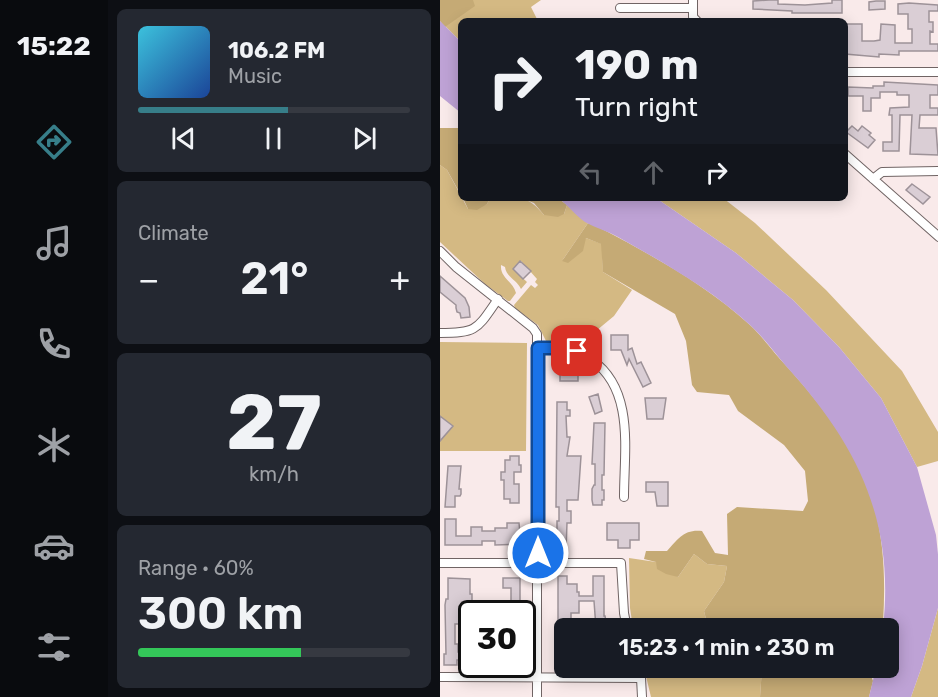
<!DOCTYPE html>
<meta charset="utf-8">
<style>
body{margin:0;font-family:Rubik,sans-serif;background:#242831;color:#f1f3f6;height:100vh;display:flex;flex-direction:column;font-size:22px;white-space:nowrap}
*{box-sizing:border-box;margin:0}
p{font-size:20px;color:#9ea1a6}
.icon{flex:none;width:33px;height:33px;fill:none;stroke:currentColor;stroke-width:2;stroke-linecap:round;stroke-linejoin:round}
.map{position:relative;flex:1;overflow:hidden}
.panel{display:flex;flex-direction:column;gap:9px;padding:9px;background:#0d0f14;width:332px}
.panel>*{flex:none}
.top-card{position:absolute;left:18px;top:18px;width:390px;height:183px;border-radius:9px;box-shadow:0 3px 15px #0003;background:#171b24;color:#f1f3f6;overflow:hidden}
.speed{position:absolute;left:18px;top:600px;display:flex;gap:12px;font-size:30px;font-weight:700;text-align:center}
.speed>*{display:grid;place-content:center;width:78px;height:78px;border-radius:50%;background:#171b24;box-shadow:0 3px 15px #0003;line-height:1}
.speed .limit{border:3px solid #111;border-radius:9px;background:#fff;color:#111}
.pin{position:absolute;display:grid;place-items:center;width:51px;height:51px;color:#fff;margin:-26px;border-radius:12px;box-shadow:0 3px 9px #0006}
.me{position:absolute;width:66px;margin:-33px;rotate:0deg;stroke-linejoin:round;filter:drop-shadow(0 0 4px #0008)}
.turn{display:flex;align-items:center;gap:21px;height:126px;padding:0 18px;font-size:27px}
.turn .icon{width:78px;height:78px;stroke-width:2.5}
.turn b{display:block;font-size:42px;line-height:51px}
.lanes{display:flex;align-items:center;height:57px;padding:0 18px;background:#0003;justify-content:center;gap:30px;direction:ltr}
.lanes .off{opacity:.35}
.big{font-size:45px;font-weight:600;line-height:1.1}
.panel .card{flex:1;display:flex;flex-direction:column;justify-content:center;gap:9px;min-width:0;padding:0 21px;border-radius:9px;background:#242831}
.panel .dial{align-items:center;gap:0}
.dial b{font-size:78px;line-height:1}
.song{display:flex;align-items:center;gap:18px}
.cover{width:72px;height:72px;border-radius:9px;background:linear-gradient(135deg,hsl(190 70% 55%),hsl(220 70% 35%))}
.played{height:6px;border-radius:3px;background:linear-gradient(90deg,#377e89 55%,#363941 55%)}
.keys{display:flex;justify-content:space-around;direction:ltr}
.heat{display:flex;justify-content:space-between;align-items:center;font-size:33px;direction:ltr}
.charge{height:9px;border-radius:4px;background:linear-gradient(90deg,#34c759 60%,#363941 0)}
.trip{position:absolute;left:114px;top:618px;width:345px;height:60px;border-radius:9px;background:#171b24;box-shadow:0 3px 15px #0003;font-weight:600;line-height:60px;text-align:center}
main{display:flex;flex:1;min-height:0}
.tabs{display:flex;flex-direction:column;width:108px;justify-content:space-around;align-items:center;background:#090b0e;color:#9ea1a6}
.tabs .icon{width:42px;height:42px}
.tabs .current{color:#377e89}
.tabs b{font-size:27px;color:#f1f3f6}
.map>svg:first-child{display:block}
.green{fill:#d4b983}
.forest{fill:#c5aa75}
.water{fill:#bea2d5}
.building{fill:#daced5;stroke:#9d9298;stroke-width:1.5}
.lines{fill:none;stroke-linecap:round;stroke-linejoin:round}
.minor-casing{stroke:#706464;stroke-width:10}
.minor{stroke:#fff;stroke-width:8}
.route-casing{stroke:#114b97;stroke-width:15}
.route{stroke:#1a73e8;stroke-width:10}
</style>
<main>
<nav class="tabs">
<b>15:22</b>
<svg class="icon current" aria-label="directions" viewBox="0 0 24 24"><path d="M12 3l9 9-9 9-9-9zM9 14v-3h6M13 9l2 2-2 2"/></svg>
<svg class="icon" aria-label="music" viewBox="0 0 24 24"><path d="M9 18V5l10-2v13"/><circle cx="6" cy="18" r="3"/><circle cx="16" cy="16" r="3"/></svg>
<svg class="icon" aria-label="phone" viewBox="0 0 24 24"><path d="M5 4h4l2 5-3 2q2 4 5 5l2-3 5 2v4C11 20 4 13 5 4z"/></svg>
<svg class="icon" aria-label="climate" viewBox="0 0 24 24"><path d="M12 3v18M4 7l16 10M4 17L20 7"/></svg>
<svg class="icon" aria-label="car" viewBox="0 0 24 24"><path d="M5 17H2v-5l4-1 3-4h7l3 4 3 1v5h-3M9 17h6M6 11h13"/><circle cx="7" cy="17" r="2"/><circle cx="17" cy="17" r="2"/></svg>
<svg class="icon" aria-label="filters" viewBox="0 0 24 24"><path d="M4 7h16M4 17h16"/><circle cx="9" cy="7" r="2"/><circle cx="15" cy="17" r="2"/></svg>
</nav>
<section class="panel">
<div class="card">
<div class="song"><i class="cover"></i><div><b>106.2 FM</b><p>Music</p></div></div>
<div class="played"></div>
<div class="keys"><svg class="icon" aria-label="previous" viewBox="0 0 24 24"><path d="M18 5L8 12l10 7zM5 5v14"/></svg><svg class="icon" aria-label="pause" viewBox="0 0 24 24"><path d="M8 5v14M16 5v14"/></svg><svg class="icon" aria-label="next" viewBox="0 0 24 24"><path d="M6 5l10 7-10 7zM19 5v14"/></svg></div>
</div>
<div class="card"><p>Climate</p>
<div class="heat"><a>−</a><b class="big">21°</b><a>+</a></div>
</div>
<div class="card dial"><b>27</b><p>km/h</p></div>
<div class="card"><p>Range · 60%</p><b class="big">300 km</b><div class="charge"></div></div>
</section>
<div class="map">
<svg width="499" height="697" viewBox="0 0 499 697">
<rect width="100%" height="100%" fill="#f9eaea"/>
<!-- green -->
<path class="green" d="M0,0h101l-10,7 7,14h-77v21l-21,-21z
M0,165l7,5 21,39 19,-5 3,-6c26,0 36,-5 54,17l20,-1 3,-9 21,18 -26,38 24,-23 16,6 1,28 29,18 -18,26 -35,29 -33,-4 -8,-16 -23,-17 -1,-3 17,-20 4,3 3,-3 -3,-3 2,-3 -16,-18 -8,8 14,13 -6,7c-4,-9 -15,-12 -16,-22l-4,-2c-1,13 12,16 15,28l-6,8h-2l-23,-17 -45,-42z
M216,198h67l32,25 71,67 76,81 36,61v29l-21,6 -36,-69 -42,-51 -46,-47 -57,-47z
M0,342l87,1 -1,108h-86z
M254,554l13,10 20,2 -3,16 -20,29 2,8 16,9h17h-106l-3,-20 -1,-50 27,4 22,15z
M498,608v89h-27l11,-31z
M204,668h118l-2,29h-109z"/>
<!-- forest -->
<path class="forest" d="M0,0h33l2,6 -30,21 -5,-6z
M0,128h21v67l-14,-25 -7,-5z
M23,198h27l-3,6 -10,6 -9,-1z
M81,198h37l9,7 -3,9 -6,3 -14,-2 -10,-12z
M148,223c18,7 35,17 53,27 38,21 76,45 109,75 11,10 20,23 30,34 34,37 67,77 86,123 18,44 20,94 17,140l-9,6 -96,-2 -56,2 -16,-9 -2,-8 20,-29 3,-16 -20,-2 -13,-10 -16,23 -12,-3 -9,-5 -1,-7 -12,-3 2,-8h21c11,-12 17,-22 35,-20l13,22 13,2 -1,-41 10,-7 66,4 5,-10 -3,-30 -21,-26 -46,-34 -9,-16 -32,-3 -5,-7 -6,-44 -11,-27 -72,-42 -2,-28 -15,-6 -3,13 -15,12 -6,-2z
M322,668h106l5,13 -4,16h-109z"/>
<!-- water -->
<path class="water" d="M0,21l21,21v71l-21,-17z
M118,198h98l80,55 57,47 46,47 42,51 36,69 19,68 3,29 -1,44 -16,58 -11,31h-42l7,-29h12v-40h-5c12,-108 -26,-184 -97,-262 -12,-14 -23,-29 -36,-41 -39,-36 -86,-62 -132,-88 -10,-6 -23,-9 -33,-15 -10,-7 -17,-17 -27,-24z"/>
<!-- building -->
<path class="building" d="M329,0h9v4l27,1 27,-2v-3h10v13h-50v-2l-39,-2v-8z
M436,1h9v8l-16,1v-8z
M469,3l29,2v6h-9v11h4v10l-3,-1v13h8v7h-39v4l-20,-1v3l-34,-3v-30h17v17h12l6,-1 1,-16 14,1v18h17v-14h-4v-15h-10v-10z
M444,82l54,3v10h-8v13h8v7h-18l-1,13h17l2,27 -28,-1 2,-39h-12l-1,36h-16v-9h9v-27h-3l1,-7 19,-1v-12h-12v-3h-17v6h-9v13h-8v-15h-15v-9l25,1v-2h11z
M412,126l6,5 4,-5 9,7 -2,2 6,5 -7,8 -22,-16z
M472,184l18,13 -7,7 -17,-14z
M80,261l11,10 -8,8 -10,-10z
M0,276l25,22 4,9 1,10 -9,1 -1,-5 -3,-1 -1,-4v-3l-16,-13z
M171,335h17v15l4,-2 5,16 4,-2 10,21 -8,4 -14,-28 -2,6 -6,-15h-10z
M127,372h11v9h-18v-8z
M158,394l4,17 -7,3 -6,-17z
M205,398h21l-3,21h-16z
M117,402h10v8h3v6h-4l1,21h3l-3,19h14l-3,44h-11v11h4v12h-4l-1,27h-9v-29h2v-14h-3z
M0,416l13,10 -13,15z
M154,423h11l-1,52h-2v15h2v10h-2v5h-9l-1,-5v-11l2,-4h1v-21h-3z
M70,456h9v9h2v7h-7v12h5v19h-9v-4h-6v-19h-3v-8h4v-12h5z
M8,466h13l-2,23h2v5l-1,2h-5v11h-10z
M206,482h22v24h-11l-2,-14h-9z
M5,519h11v17h15v-9h11v4h13v-3h12v-5h12l2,21 -26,1v-4h-13v4h-37z
M167,523h32v17h-9v8h-12v-8h-11z
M118,576h9v8h10v8h2v4h14v-20h11v40h1l2,12h-11l-2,-27h-15v12h-8v15h-7v35h-6z
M8,578l22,1v15h2v7l-10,1v12h7v10h-14v20h3v8h14v8h-15v5h-13v-11h2l-1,-49 1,-6h2z
M63,578h17v34h-9v-24h-8z"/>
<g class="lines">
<!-- minor casing -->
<g class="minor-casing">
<path id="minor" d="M253,0v17l4,4
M180,8h73
M405,72h94
M405,154l94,83
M433,179l9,-7 57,-1
M0,251l16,16 77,61 4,6v363
M0,333c38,0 37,-4 58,-34
M98,348c10,0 19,-1 28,0 10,1 18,6 26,12 43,30 32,91 32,137
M0,563h181l3,50 3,15
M198,668l3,10 1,19
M0,677l201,1"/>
</g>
<!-- minor -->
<use href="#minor" class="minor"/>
</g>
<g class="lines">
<!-- route casing -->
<g class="route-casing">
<path id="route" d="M98,553v-205h29l10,3"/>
</g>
<!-- route -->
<use href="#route" class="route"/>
</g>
</svg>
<div class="speed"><div class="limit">30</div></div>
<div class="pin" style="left:137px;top:351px;background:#d93025"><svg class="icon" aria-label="arrive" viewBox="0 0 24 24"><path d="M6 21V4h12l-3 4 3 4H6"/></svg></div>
<svg class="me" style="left:98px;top:553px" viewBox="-20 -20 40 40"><circle r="17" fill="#1a73e8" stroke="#fff" stroke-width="3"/><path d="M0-11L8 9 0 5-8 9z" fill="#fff"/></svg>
<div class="trip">15:23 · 1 min · 230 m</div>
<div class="top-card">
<div class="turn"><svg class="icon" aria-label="right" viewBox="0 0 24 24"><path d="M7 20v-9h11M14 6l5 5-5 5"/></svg><div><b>190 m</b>Turn right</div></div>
<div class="lanes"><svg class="icon off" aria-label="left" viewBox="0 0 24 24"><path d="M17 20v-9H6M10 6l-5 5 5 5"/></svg><svg class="icon off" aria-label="ahead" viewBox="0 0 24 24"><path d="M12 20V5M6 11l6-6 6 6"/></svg><svg class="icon" aria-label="right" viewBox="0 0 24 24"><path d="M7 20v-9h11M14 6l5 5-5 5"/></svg></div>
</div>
</div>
</main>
